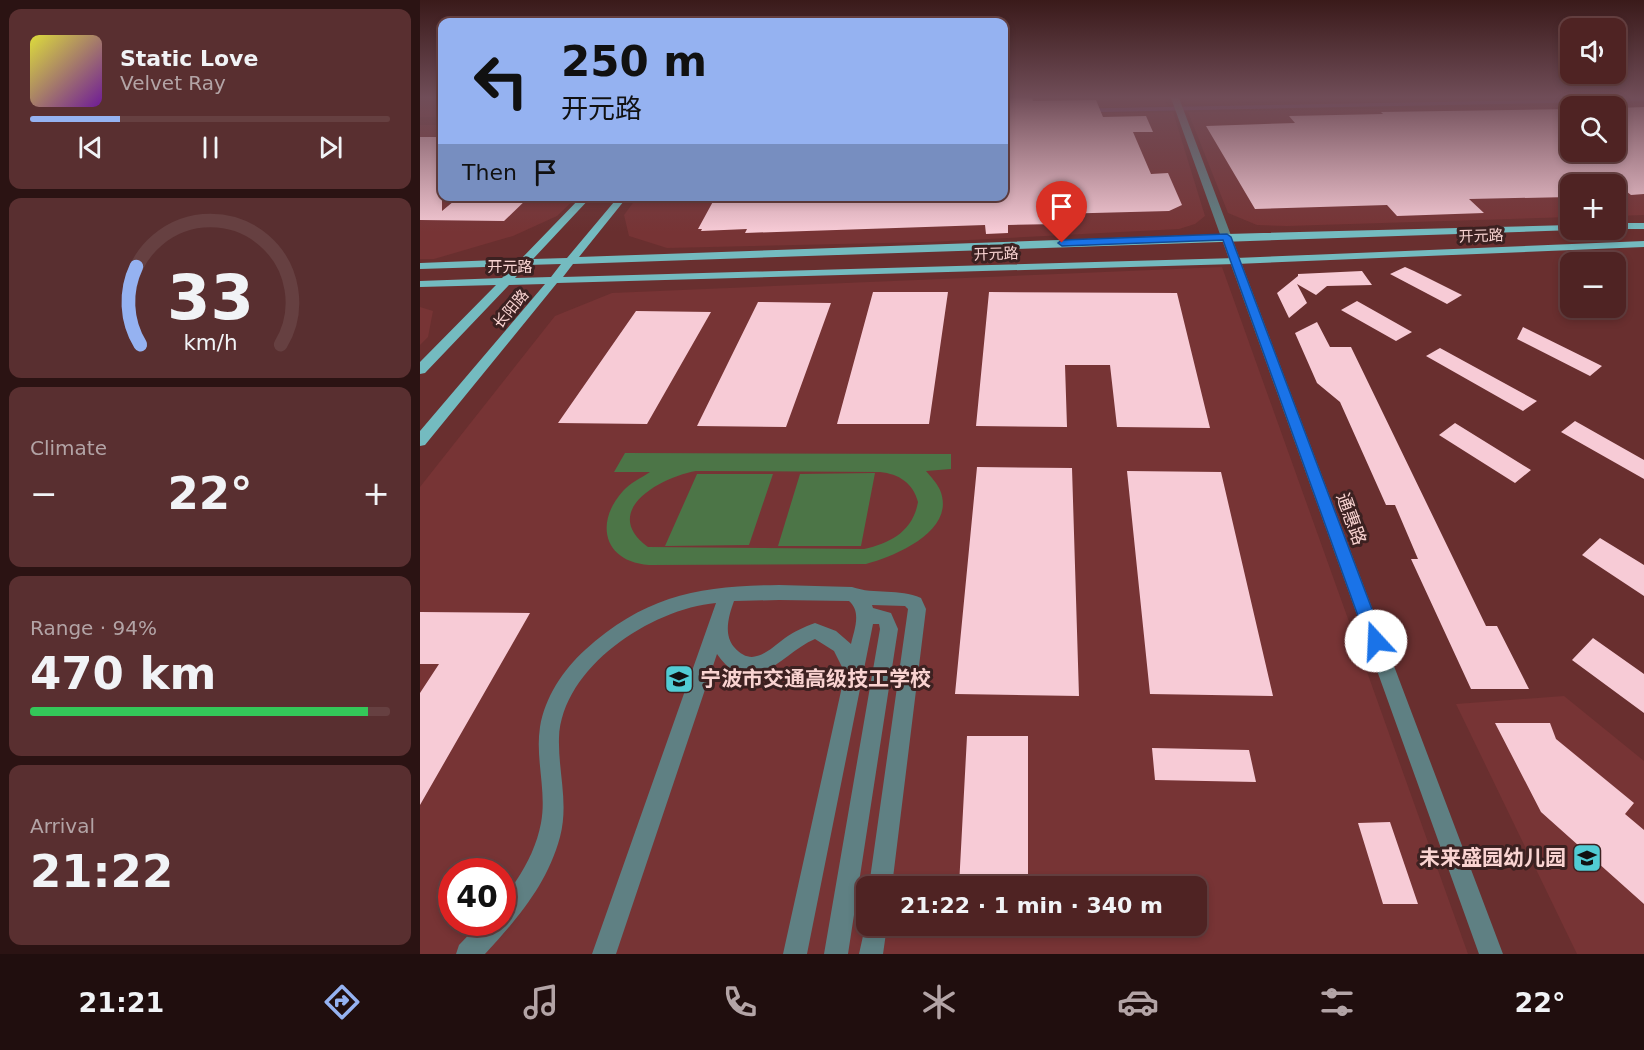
<!DOCTYPE html>
<meta charset="utf-8">
<style>
body{margin:0;font-family:"DejaVu Sans","Noto Sans SC",sans-serif;background:#592f30;color:#f1f3f6;height:100vh;display:flex;flex-direction:column;font-size:22px;white-space:nowrap}
*{box-sizing:border-box;margin:0}
p{font-size:20px;color:#b3a4a6}
.icon{flex:none;width:33px;height:33px;fill:none;stroke:currentColor;stroke-width:2;stroke-linecap:round;stroke-linejoin:round}
.map{position:relative;flex:1;overflow:hidden}
.details{display:flex;flex-direction:column;gap:9px;padding:9px;background:#2b1313;width:420px}
.details>*{flex:none}
.guide{position:absolute;left:18px;top:18px;width:570px;height:183px;border-radius:12px;box-shadow:0 3px 9px #0003,0 0 0 2px #664041;background:#95b2f1;color:#111;overflow:hidden}
.tools{position:absolute;left:1140px;top:18px;display:grid;gap:12px}
.tools a{display:grid;place-items:center;width:66px;height:66px;border-radius:12px;background:#4f2323;box-shadow:0 3px 9px #0003,0 0 0 2px #664041;font-size:30px}
.speed{position:absolute;left:18px;top:858px;display:flex;gap:12px;font-size:30px;font-weight:700;text-align:center}
.speed>*{display:grid;place-content:center;width:78px;height:78px;border-radius:50%;background:#4f2323;box-shadow:0 3px 9px #0003,0 0 0 2px #664041;line-height:1}
.speed .limit{border:9px solid #d22;background:#fff;color:#111}
.pin{position:absolute;display:grid;place-items:center;width:51px;height:51px;color:#fff;margin:-62px -26px;border-radius:50% 50% 50% 0;rotate:-45deg;box-shadow:0 0 6px #0007}
.pin .icon{rotate:45deg}
.me{position:absolute;width:66px;margin:-33px;rotate:340deg;stroke-linejoin:round;filter:drop-shadow(0 0 4px #0008)}
.turn{display:flex;align-items:center;gap:21px;height:126px;padding:0 24px;font-size:27px}
.turn .icon{width:78px;height:78px;stroke-width:2.5}
.turn b{display:block;font-size:42px;line-height:51px}
.then{display:flex;align-items:center;height:57px;padding:0 24px;background:#0003;gap:12px;font-size:22px}
.big{font-size:45px;font-weight:800;line-height:1.1}
.details .card{flex:1;display:flex;flex-direction:column;justify-content:center;gap:9px;min-width:0;padding:0 21px;border-radius:12px;background:#592f30}
.details .dial{align-items:center;gap:0}
.dial svg{height:156px;overflow:visible;fill:none;stroke:#664041;stroke-width:7;stroke-linecap:round;text-anchor:middle}
.dial text{fill:#f1f3f6;stroke:none}
.song{display:flex;align-items:center;gap:18px}
.cover{width:72px;height:72px;border-radius:9px;background:linear-gradient(135deg,hsl(60 70% 55%),hsl(280 70% 35%))}
.played{height:6px;border-radius:3px;background:linear-gradient(90deg,#95b2f1 25%,#664041 25%)}
.keys{display:flex;justify-content:space-around;direction:ltr}
.heat{display:flex;justify-content:space-between;align-items:center;font-size:33px;direction:ltr}
.charge{height:9px;border-radius:4px;background:linear-gradient(90deg,#34c759 94%,#664041 0)}
.trip{position:absolute;left:436px;top:876px;width:351px;height:60px;border-radius:12px;background:#4f2323;box-shadow:0 3px 9px #0003,0 0 0 2px #664041;font-weight:800;line-height:60px;text-align:center}
.dock{display:flex;height:96px;justify-content:space-around;align-items:center;background:#200e0e;color:#b3a4a6}
.dock .icon{width:42px;height:42px}
.dock .selected{color:#95b2f1}
.dock b{font-size:27px;color:#f1f3f6}
main{display:flex;flex:1;min-height:0}
.map>svg:first-child{display:block}
.built{fill:#773435;fill-rule:evenodd}
.green{fill:#4c7547;fill-rule:evenodd}
.water{fill:#714578}
.building{fill:#f7cbd6}
.lines{fill:none;stroke-linecap:round;stroke-linejoin:round}
.minor{fill:#5f8083;fill-rule:evenodd}
.major{fill:#74bbc0;fill-rule:evenodd}
.route{fill:#1a73e8;stroke:#114b97;stroke-width:1.5}
.labels{text-anchor:middle;stroke-width:6;stroke-linejoin:round;paint-order:stroke}
.far-street-label{font-size:15px;fill:#f9d3d1;stroke:#3c2121}
.street-label{font-size:18px;fill:#f9d3d1;stroke:#3c2121}
.near-poi-label{font-size:21px;font-weight:bold;fill:#f9d3d1;stroke:#3c2121;text-anchor:start}
</style>
<main>
<section class="details">
<div class="card">
<div class="song"><i class="cover"></i><div><b>Static Love</b><p>Velvet Ray</p></div></div>
<div class="played"></div>
<div class="keys"><svg class="icon" aria-label="previous" viewBox="0 0 24 24"><path d="M18 5L8 12l10 7zM5 5v14"/></svg><svg class="icon" aria-label="pause" viewBox="0 0 24 24"><path d="M8 5v14M16 5v14"/></svg><svg class="icon" aria-label="next" viewBox="0 0 24 24"><path d="M6 5l10 7-10 7zM19 5v14"/></svg></div>
</div>
<div class="card dial"><svg viewBox="0 0 100 80">
<path d="M14 69A42 42 0 1 1 86 69"/>
<path d="M14 69A42 42 0 0 1 12 29" stroke="#95b2f1"/>
<text x="50" y="56" font-size="32" font-weight="700">33</text>
<text x="50" y="72" font-size="11">km/h</text>
</svg></div>
<div class="card"><p>Climate</p>
<div class="heat"><a>−</a><b class="big">22°</b><a>+</a></div>
</div>
<div class="card"><p>Range · 94%</p><b class="big">470 km</b><div class="charge"></div></div>
<div class="card"><p>Arrival</p><b class="big">21:22</b></div>
</section>
<div class="map">
<svg width="1224" height="954" viewBox="0 0 1224 954">
<rect width="100%" height="100%" fill="#692f2f"/>
<!-- built -->
<path class="built" d="M0,98h22v19h-22z
M584,98h160l3,8 -163,3z
M765,98h189l-187,6z
M1224,104v111l-28,1v-32h-46v33l-283,9 -30,-1 -29,-12 -40,-101zM1150,106h46v46h-46z
M753,112l32,104 -10,8 -16,5 -249,13 -263,6 -38,-12 -5,-21 14,-19h366v-81z
M0,125h22v71l135,1 -20,19 -44,20 -79,23h-14z
M802,267l246,687h-1048v-467l135,-171 57,-23zM32,872h50v50h-50zM447,886h330v40h-330z
M0,307l13,4 -5,26 -8,8z
M1144,696l80,65v193h-67l-121,-250z"/>
<!-- green -->
<path class="green" d="M205,453l326,1v15l-25,2c5,6 11,12 14,19 17,41 -45,66 -74,74l-217,1c-45,-3 -55,-42 -26,-74 7,-8 18,-13 27,-19h-36zM276,471l184,1c19,2 33,11 38,30 -5,29 -27,41 -54,47l-216,-2c-49,-36 13,-70 48,-76z
M455,473l-14,73h-83l22,-72z
M277,474h76l-24,71 -84,1z"/>
<!-- water -->
<path class="water" d="M1224,98v3l-640,13v-4z"/>
<!-- building -->
<path class="building" d="M584,98h28l1,3 63,-1 7,17 43,-1 7,16h-20l18,42 17,-1 14,32 -13,6 -114,3 2,10 -49,1v8l-22,1 -1,-9 -240,8 2,-4 -46,2 1,-2h-4l18,-33h288z
M1224,107v87l-13,1 -14,-11h-47v13l-101,2 15,14 -87,3 -10,-11 -132,4 -49,-83 89,-3 -6,-7 94,-2 -2,-2 189,-3v43h46v-44z
M0,137h22v74l18,-15h70l-26,25 -84,-1z
M985,267l9,4 48,24 -15,9 -57,-30z
M942,271l10,14 -45,1 -11,9 -19,-11 10,19 -18,15 -12,-25 21,-17v-2z
M453,292h75l-19,132h-92z
M569,292l188,1 33,135 -93,-1 -7,-62h-45l2,62 -91,-1z
M937,301l55,31 -16,9 -55,-31z
M338,302l73,1 -45,124 -89,-1z
M216,311l75,1 -64,112 -89,-1z
M897,322l13,25h21l135,279h11l32,63h-58l-60,-130h7l-23,-54h-9l-46,-103 -23,-19 -22,-50z
M1103,327l79,39 -12,10 -73,-37z
M1020,348l97,53 -14,10 -97,-55z
M1155,421l69,39v19l-83,-47z
M1035,423l76,47 -16,13 -76,-48z
M557,467l95,1 7,228 -124,-2z
M707,471l94,1 52,224 -123,-2z
M1180,538l44,27v31l-62,-41z
M0,612l110,1 -110,192v-112l19,-29h-19z
M1173,638l51,36v39l-72,-53z
M1075,723h55l6,16 78,64 -9,11 19,16v74l-103,-92z
M547,736h61v150h-69z
M732,748l97,2 7,32 -101,-2z
M970,822l28,82h-35l-25,-81z"/>
<g class="lines">
<!-- minor -->
<path class="minor" d="M751,98h8l324,856h-24z
M359,585l73,2c23,8 47,1 69,11l5,11 -34,277h-23l39,-277 -3,-3 -33,-1 1,3 18,5 7,16 -50,325h-24l56,-325 -1,-5h-6l-66,330h-24l62,-281 -11,-22 -19,-12c-34,14 -63,65 -98,15l-101,300h-24l124,-351c-65,6 -154,64 -157,135 -1,34 10,65 1,99 -13,48 -43,82 -75,117h-29l3,-9 22,-23h21c0,-6 -1,-16 0,-22 2,-6 10,-13 14,-19 12,-18 21,-37 25,-58 6,-32 -6,-64 -1,-96 5,-30 23,-57 45,-77 61,-55 114,-64 194,-65zM359,600l70,1c13,11 5,29 2,43l-15,-13 -21,-8c-11,4 -20,8 -30,15 -17,13 -33,30 -51,9 -11,-13 -5,-32 0,-46z
M447,918v8h20l-4,28h-24z"/>
<!-- major -->
<path class="major" d="M162,196h10l-59,63 34,-1 52,-62h9l-49,61 648,-23 343,-9v5h4l-1001,34 -10,13 673,-19 408,-17v6l-408,17 -679,19 -132,162 -5,1v-15l125,-147 -36,1 -84,88 -5,1v-12l76,-77 -76,2v-6l82,-3 12,-12 -94,3v-6l101,-4zM141,264l-10,13 -36,1 12,-13z
M1196,223h28v6h-28z"/>
</g>
<!-- sky -->
<linearGradient id="sky" x2="0" y2="1"><stop stop-color="#3a1a1a"/><stop offset="0.42" stop-color="#704d58"/><stop offset="1" stop-color="#704d58" stop-opacity="0"/></linearGradient>
<rect width="1224" height="232" fill="url(#sky)"/>
<!-- route -->
<path class="route" d="M807,234l4,3 153,404 -3,5 -5,3 -6,-3 -3,-5 -144,-401 -161,6 -4,-3 4,-3z"/>
<!-- icons -->
<defs>
<g id="university-square" transform="scale(1.5)"><rect x="-9" y="-9" width="18" height="18" rx="4" fill="#51ccd4" stroke="#3c2121"/><path d="M0-5L7-2L0 1L-7-2ZM-4 1L0 2.5L4 1V4Q0 6-4 4Z" fill="#111"/></g>
<g id="school-square" transform="scale(1.5)"><rect x="-9" y="-9" width="18" height="18" rx="4" fill="#51ccd4" stroke="#3c2121"/><path d="M0-5L7-2L0 1L-7-2ZM-4 1L0 2.5L4 1V4Q0 6-4 4Z" fill="#111"/></g>
</defs>
<g fill-rule="evenodd">
<use href="#university-square" x="259" y="679"/>
<use href="#school-square" x="1167" y="858"/>
</g>
<g class="labels">
<!-- far-street labels -->
<g class="far-street-label">
<text transform="translate(1061 236) rotate(-2)" y="5">开元路</text>
<text transform="translate(576 254) rotate(-2)" y="5">开元路</text>
<text x="90" y="272">开元路</text>
<text transform="translate(91 309) rotate(-50)" y="5">长阳路</text>
</g>
<!-- street labels -->
<g class="street-label">
<text transform="translate(931 519) rotate(70)" y="6">通惠路</text>
</g>
<!-- near-poi labels -->
<g class="near-poi-label">
<text x="280" y="686">宁波市交通高级技工学校</text>
<text x="1146" y="865" text-anchor="end">未来盛园幼儿园</text>
</g>
</g>
</svg>
<div class="tools">
<a><svg class="icon" aria-label="sound" viewBox="0 0 24 24"><path d="M4 9h4l5-4v14l-5-4H4zM17 9q2 3 0 6"/></svg></a>
<a><svg class="icon" aria-label="search" viewBox="0 0 24 24"><circle cx="10" cy="10" r="6"/><path d="M15 15l6 6"/></svg></a>
<a>+</a>
<a>−</a>
</div>
<div class="speed"><div class="limit">40</div></div>
<div class="pin" style="left:642px;top:243px;background:#d93025"><svg class="icon" aria-label="arrive" viewBox="0 0 24 24"><path d="M6 21V4h12l-3 4 3 4H6"/></svg></div>
<svg class="me" style="left:956px;top:641px" viewBox="-20 -20 40 40"><circle r="19" fill="#fff"/><path d="M0-13L10 11 0 6-10 11z" fill="#1a73e8"/></svg>
<div class="trip">21:22 · 1 min · 340 m</div>
<div class="guide">
<div class="turn"><svg class="icon" aria-label="left" viewBox="0 0 24 24"><path d="M17 20v-9H6M10 6l-5 5 5 5"/></svg><div><b>250 m</b>开元路</div></div>
<div class="then">Then<svg class="icon" aria-label="arrive" viewBox="0 0 24 24"><path d="M6 21V4h12l-3 4 3 4H6"/></svg></div>
</div>
</div>
</main>
<nav class="dock">
<b>21:21</b>
<svg class="icon selected" aria-label="directions" viewBox="0 0 24 24"><path d="M12 3l9 9-9 9-9-9zM9 14v-3h6M13 9l2 2-2 2"/></svg>
<svg class="icon" aria-label="music" viewBox="0 0 24 24"><path d="M9 18V5l10-2v13"/><circle cx="6" cy="18" r="3"/><circle cx="16" cy="16" r="3"/></svg>
<svg class="icon" aria-label="phone" viewBox="0 0 24 24"><path d="M5 4h4l2 5-3 2q2 4 5 5l2-3 5 2v4C11 20 4 13 5 4z"/></svg>
<svg class="icon" aria-label="climate" viewBox="0 0 24 24"><path d="M12 3v18M4 7l16 10M4 17L20 7"/></svg>
<svg class="icon" aria-label="car" viewBox="0 0 24 24"><path d="M5 17H2v-5l4-1 3-4h7l3 4 3 1v5h-3M9 17h6M6 11h13"/><circle cx="7" cy="17" r="2"/><circle cx="17" cy="17" r="2"/></svg>
<svg class="icon" aria-label="filters" viewBox="0 0 24 24"><path d="M4 7h16M4 17h16"/><circle cx="9" cy="7" r="2"/><circle cx="15" cy="17" r="2"/></svg>
<b>22°</b>
</nav>
